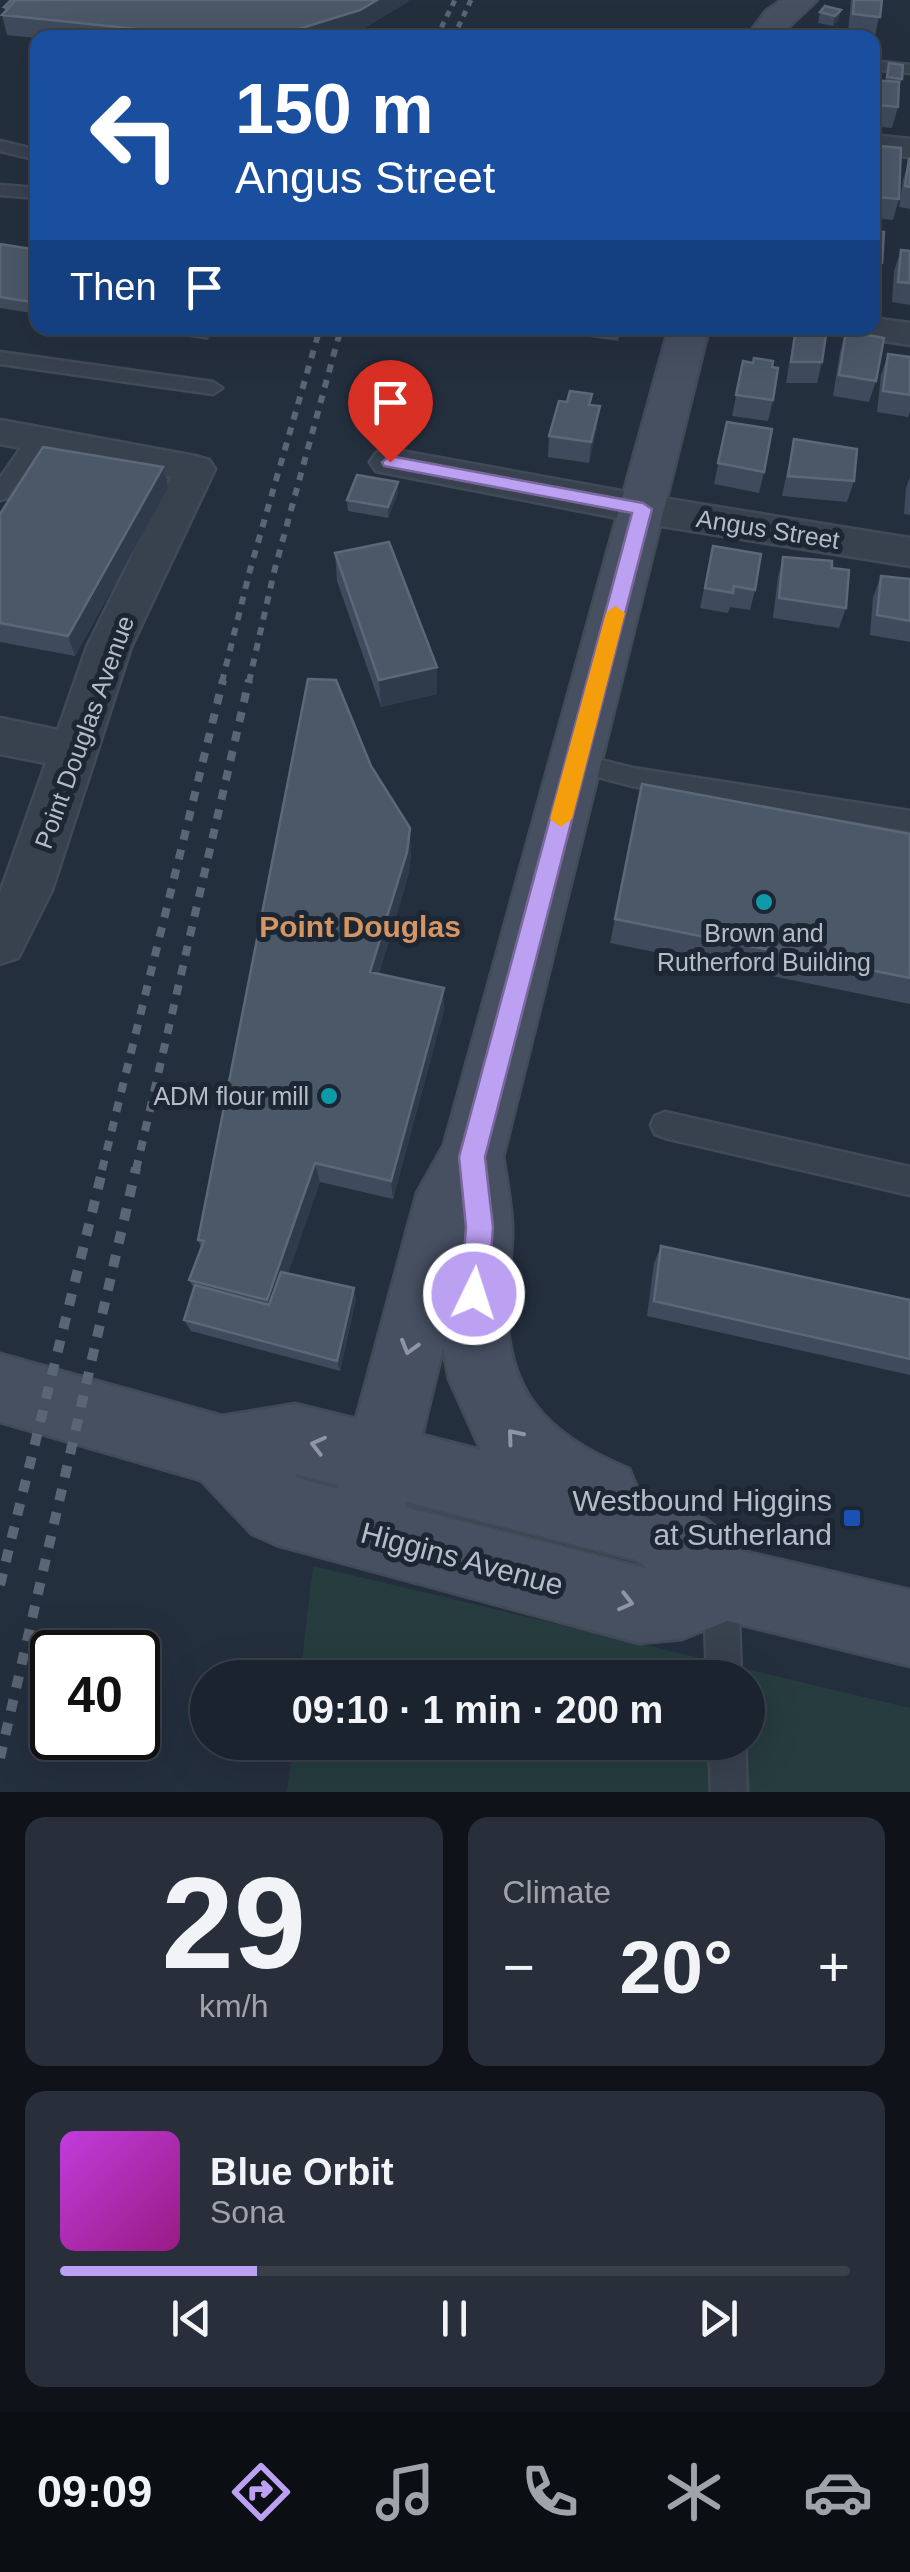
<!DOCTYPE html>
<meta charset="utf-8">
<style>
body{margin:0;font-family:Helvetica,sans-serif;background:#282f3a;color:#f1f3f6;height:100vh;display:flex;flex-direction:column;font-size:38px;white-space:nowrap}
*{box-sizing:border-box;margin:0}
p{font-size:32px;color:#a0a4aa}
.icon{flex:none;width:55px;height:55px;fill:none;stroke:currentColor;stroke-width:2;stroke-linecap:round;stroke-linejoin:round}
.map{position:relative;height:1792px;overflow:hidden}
.panel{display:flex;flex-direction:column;gap:25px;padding:25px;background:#0f1319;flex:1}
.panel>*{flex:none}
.banner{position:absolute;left:30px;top:30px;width:850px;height:305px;border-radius:20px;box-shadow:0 10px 40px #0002,0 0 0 2px #39404a;background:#1a4fa0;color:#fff;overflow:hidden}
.speed{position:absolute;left:30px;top:1630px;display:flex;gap:20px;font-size:50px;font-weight:700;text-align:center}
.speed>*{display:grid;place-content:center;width:130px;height:130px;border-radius:50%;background:#1b232e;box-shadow:0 10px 40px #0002,0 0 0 2px #39404a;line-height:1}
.speed .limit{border:5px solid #111;border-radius:15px;background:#fff;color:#111}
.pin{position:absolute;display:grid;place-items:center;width:85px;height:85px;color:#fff;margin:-102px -42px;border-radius:50% 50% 50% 0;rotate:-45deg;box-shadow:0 0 10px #0007}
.pin .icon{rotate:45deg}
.me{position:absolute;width:110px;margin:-55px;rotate:4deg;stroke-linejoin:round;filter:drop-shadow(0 0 8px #0008)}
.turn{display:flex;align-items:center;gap:35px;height:210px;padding:0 40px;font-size:45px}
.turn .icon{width:130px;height:130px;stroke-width:2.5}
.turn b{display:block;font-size:70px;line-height:85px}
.then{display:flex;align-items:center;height:95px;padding:0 40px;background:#0003;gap:20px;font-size:38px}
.big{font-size:75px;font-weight:600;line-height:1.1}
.panel .widget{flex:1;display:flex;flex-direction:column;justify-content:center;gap:15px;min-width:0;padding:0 35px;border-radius:20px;background:#282f3a}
.panel .dial{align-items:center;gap:0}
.dial b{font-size:130px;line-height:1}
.song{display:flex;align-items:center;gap:30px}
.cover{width:120px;height:120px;border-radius:15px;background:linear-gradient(135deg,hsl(290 70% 55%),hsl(310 70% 35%))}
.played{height:10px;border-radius:5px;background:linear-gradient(90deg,#bca0f2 25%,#39404a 25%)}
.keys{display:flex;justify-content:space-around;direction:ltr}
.heat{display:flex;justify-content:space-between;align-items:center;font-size:55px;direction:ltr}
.panel .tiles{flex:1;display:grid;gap:25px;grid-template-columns:1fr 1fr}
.widget:last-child{grid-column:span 2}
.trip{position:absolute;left:190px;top:1660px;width:575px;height:100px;border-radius:50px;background:#1b232e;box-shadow:0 10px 40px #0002,0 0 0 2px #39404a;font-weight:600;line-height:100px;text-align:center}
.tab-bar{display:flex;height:160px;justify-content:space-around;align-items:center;background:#0b0e12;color:#a0a4aa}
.tab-bar .icon{width:70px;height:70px}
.tab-bar .selected{color:#bca0f2}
.tab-bar b{font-size:45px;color:#f1f3f6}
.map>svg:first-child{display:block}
.green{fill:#263c3f}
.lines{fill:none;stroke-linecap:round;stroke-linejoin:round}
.lane-casing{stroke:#414a57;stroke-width:5}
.street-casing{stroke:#414a57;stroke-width:5}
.secondary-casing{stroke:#414a57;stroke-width:5}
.lane{fill:#38414e;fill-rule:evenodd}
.street{fill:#38414e;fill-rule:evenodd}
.secondary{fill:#465061;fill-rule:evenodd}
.rail-far3{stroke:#5a6575;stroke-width:5;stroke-dasharray:6 6;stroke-linecap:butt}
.rail-far2{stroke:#5a6575;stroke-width:6;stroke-dasharray:8 8;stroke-linecap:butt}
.rail-far1{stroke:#5a6575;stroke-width:8;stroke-dasharray:10 10;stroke-linecap:butt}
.rail{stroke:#5a6575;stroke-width:10;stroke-dasharray:12 12;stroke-linecap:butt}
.wall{fill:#3f4b5c}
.shaded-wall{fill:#2f3b4b}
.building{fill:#4b5868;stroke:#5c6777;stroke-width:2.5}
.oneway{stroke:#8e96a5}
.route{fill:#bca0f2;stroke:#7a689d;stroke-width:2.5}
.slow{fill:#f59e0b}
.culture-dot{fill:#0f9aa8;stroke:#1d2633;stroke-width:4}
.transit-dot{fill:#1a4fb4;stroke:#1d2633;stroke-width:4}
.labels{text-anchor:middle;stroke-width:10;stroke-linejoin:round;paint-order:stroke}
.street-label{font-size:25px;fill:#b4bcc9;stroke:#1d2633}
.poi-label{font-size:25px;fill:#b4bcc9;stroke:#1d2633}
.quarter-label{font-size:30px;font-weight:bold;fill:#d59563;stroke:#1d2633}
.near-poi-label{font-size:30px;fill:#b4bcc9;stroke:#1d2633;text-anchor:end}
.near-street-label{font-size:30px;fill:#b4bcc9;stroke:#1d2633}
</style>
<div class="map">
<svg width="910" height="1792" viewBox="0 0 910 1792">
<rect width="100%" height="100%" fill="#242f3e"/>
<!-- green -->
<path class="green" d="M313,1566l597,142v84h-623l6,-49 455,-1v-64l-448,-1z"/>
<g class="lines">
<!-- lane casing -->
<g class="lane-casing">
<path id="lane" d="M872,61l38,4v8l-38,-4z
M0,141l38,9v10l-38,-9z
M0,185l38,3v10l-38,-3z
M0,352l213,30 9,6 -9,6 -213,-30z
M37,433l10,6 -40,59 -7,2v-22l30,-43z
M576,754l57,14 277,43v20l-277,-45 -65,-17 -4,-6z
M665,1112l245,55v28l-245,-57 -10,-4 -4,-9 4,-9z
M721,1576l12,5 5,12 3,85h-34l-3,-85 5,-12z
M709,1742h36l2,50h-36z"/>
</g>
<!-- street casing -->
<g class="street-casing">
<path id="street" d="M872,135l38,4v18l-38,-4z
M872,318l38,5v22l-57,-9 -5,-8h24z
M0,420l195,36 14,4 6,9 -84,178 -79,243 -34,68 -18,6v-71l46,-130 -46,-9v-36l58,12 29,-83 84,-170 -171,-33z
M390,449l253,46 267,43v28l-267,-43 -267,-52 -6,-9 6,-9z"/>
</g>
<!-- secondary casing -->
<g class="secondary-casing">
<path id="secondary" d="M782,0h35l-40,38h-31l20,-27z
M669,328h40l-206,829c4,23 8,46 9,69 1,23 -4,46 -5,69 -4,96 38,139 122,174l8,19c39,10 78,33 105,63l168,39v76l-183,-45 -45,18 -43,4 -362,-98 -25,-11 -51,-54 -201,-58v-68l222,62 73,-12 61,15 61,-226 27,-48zM443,1348l6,31 32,71 -59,-15zM294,1474l44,11 -1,4 -39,-11zM406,1502l230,58 13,9 -244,-62z"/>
</g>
<!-- lane -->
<use href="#lane" class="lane"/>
<!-- street -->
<use href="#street" class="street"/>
<!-- secondary -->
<use href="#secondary" class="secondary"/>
<!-- rail-far3 -->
<path class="rail-far3" d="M436,38l19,-38
M453,38l18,-38"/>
<!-- rail-far2 -->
<path class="rail-far2" d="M222,682l28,-112 70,-242
M249,682l25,-110 67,-244"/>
<!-- rail-far1 -->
<path class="rail-far1" d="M102,1170l121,-490
M136,1170l113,-490"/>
<!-- rail -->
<path class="rail" d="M0,1585l103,-417
M0,1758l136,-590"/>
</g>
<!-- wall -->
<path class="wall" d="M11,0h398l-3,3 -45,27 -25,8h-298l-31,-3 -5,-20 3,-3 -1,-5z
M851,0h31l-7,37 -27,-3z
M841,10l-3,10 -5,6 -15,-3 2,-11z
M889,63l13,16 -4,11v17l-6,21 -20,-2v-46l13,1z
M880,146l19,53 -6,21 -21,-2 3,-51z
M909,159h1v50l-11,-2 4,-27z
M872,231l10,32 -6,21h-4z
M0,244l38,6v64l-38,-6z
M901,250l9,1v54l-18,-3 2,-31z
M129,328h86l-7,12z
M561,328h60l-3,13 -58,-8z
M795,328l27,34 -5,21h-31z
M846,331l30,50 -7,21 -36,-6 7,-44z
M888,354l22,3v55l-2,5 -31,-5 4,-37z
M743,361l30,39 -5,21 -36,-5z
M592,394l-2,11 7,22 -8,36 -41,-6 1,-21 18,-34z
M727,422l37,50 -5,21 -45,-9z
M794,439l60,42 -7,21 -65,-6z
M163,467l5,21 -93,168 -75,-14v-128z
M910,477v38l-6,-1 2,-26z
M398,482v11l-10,25 -40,-7 -1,-11z
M713,546l42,44 -5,20 -20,-3 -2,6 -28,-5z
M335,553l102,114v27l-56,13 -44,-126z
M783,557l63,51 -7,20 -66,-10 5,-41z
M881,576l29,3v63l-40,-7 3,-38z
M371,766l40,88 -3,22 -29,98 65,14v22l-51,189 -73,-17 -32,91 68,26 -16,72 -149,-40 -7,-11 10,-32 -5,-8 12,-33 -3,-7z
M910,834v170l-300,-61 5,-24z
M661,1246l249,54v75l-263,-59 7,-53z"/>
<!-- shaded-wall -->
<path class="shaded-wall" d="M377,0h32l-3,3 -45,27 -25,8h-112z
M841,10l-3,10 -5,6 2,-10z
M207,328h8l-7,12 -2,-11z
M600,406l-3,21 -8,36 2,-21z
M163,467l5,21 -93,168 -7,-20z
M398,482v11l-10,25v-11z
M437,667v27l-56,13 -2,-27z
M410,828l1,26 -3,22 -35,119 -3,-23z
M444,988v22l-51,189 -2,-18z
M315,1163l5,19 -46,133 -7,-15z
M354,1288l2,11 -16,72 -3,-10z"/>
<!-- building -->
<path class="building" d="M11,0h5l-8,8 -4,-1z
M16,0h361l-17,10 -68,21 -68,7 -222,-23z
M854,0h28l-2,17 -27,-3z
M825,6l16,4 -6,6 -15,-4z
M889,63l14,2 -1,14 -15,-2z
M872,80l27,2 -1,25 -21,-2v-5h-5z
M880,146l21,2 -2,51 -22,-2z
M909,159h1v28l-5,-1z
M872,231l12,1 -2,31 -10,-1z
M0,244l38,6v53l-38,-6z
M901,250l9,1v32l-12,-1z
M796,328h31l-5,34h-31z
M846,331l38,7 -8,43 -37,-6z
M888,354l22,3v38l-27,-4z
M754,358l19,3 -1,6 6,1 -5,32 -37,-5 7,-34 10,2z
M570,391l22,3 -3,11 11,1 -9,36 -42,-6 10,-35 8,1z
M727,422l45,7 -8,43 -46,-9z
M794,439l63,10 -3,32 -66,-5z
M43,447l120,20 -95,169 -68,-13v-109z
M357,475l41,7 -10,25 -41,-7z
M389,542l48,125 -58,13 -44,-127z
M713,546l48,8 -6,36 -21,-4 -1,7 -28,-5z
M783,557l49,4v7l17,2 -3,38 -67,-10z
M881,576l29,3v42l-33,-6z
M308,679l28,1 35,86 39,62 -3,24 -37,120 74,16 -53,193 -76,-18 -48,137 -78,-20 15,-39 -6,-1z
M642,784l268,50v144l-295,-59z
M661,1246l249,54v59l-256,-58z
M281,1272l73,16 -17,73 -153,-41 11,-35 74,20z"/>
<!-- one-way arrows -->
<defs><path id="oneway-chevron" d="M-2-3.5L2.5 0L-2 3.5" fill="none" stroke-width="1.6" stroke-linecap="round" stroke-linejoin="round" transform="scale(2.5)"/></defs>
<g class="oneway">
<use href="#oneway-chevron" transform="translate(409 1347) rotate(106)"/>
<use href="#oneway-chevron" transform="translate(514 1436) rotate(-130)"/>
<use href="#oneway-chevron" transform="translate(318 1445) rotate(-166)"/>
<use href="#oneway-chevron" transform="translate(626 1602) rotate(14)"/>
</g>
<!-- route -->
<path class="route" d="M390,456l253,47 9,6 -167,648 8,70 -5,67 -4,10 -10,4 -9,-4 -4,-10 5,-67 -7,-70 173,-644 -248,-47 -2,-4z"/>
<!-- slow -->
<path class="slow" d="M615,606l10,7 -53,206 -11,8 -11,-8 56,-206z"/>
<!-- markers -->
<g class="culture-dot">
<circle cx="764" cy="902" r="10"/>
<circle cx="329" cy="1096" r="10"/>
</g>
<rect class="transit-dot" x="842" y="1508" width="20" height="20" rx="5"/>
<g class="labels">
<!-- street labels -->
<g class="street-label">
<text transform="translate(768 529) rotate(9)" y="9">Angus Street</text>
<text transform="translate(84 732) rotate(-70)" y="9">Point Douglas Avenue</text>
</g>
<!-- poi labels -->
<g class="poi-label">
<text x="764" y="942">Brown and<tspan x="764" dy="29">Rutherford Building</tspan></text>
<text x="309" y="1105" text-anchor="end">ADM flour mill</text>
</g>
<!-- quarter labels -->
<g class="quarter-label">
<text x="360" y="937">Point Douglas</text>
</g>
<!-- near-poi labels -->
<g class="near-poi-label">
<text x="832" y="1511">Westbound Higgins<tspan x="832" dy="34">at Sutherland</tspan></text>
</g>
<!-- near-street labels -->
<g class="near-street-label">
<text transform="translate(462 1559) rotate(15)" y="10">Higgins Avenue</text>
</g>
</g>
</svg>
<div class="speed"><div class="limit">40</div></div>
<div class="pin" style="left:390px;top:462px;background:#d93025"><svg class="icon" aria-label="arrive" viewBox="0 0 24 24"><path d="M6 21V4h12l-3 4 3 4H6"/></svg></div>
<svg class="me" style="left:474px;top:1294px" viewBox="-20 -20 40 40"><circle r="17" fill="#bca0f2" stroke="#fff" stroke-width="3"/><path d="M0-11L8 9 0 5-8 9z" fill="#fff"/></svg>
<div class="trip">09:10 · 1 min · 200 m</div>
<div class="banner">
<div class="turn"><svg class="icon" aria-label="left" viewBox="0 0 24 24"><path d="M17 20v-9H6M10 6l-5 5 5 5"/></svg><div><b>150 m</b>Angus Street</div></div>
<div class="then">Then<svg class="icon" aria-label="arrive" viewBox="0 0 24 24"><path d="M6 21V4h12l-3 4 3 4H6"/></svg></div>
</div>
</div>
<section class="panel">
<div class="tiles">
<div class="widget dial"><b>29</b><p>km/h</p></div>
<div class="widget"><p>Climate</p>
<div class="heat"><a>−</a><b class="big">20°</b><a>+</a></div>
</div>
<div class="widget">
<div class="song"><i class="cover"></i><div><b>Blue Orbit</b><p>Sona</p></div></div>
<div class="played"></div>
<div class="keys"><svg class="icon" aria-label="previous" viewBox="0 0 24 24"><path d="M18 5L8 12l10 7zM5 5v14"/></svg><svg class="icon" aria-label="pause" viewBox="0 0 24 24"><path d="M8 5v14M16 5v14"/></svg><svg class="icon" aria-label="next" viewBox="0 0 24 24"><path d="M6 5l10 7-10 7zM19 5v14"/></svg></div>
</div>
</div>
</section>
<nav class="tab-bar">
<b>09:09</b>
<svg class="icon selected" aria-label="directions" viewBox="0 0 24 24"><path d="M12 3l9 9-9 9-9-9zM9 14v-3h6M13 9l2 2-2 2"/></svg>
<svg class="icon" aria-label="music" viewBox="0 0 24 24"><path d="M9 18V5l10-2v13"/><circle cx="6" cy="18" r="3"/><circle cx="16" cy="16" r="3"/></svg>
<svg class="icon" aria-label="phone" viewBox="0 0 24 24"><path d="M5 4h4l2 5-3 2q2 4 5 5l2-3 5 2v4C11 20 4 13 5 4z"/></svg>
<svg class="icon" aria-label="climate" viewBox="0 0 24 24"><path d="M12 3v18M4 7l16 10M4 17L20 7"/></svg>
<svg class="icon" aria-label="car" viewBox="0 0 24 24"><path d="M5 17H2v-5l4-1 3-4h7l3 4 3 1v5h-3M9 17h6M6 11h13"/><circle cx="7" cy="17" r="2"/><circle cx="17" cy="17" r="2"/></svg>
</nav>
